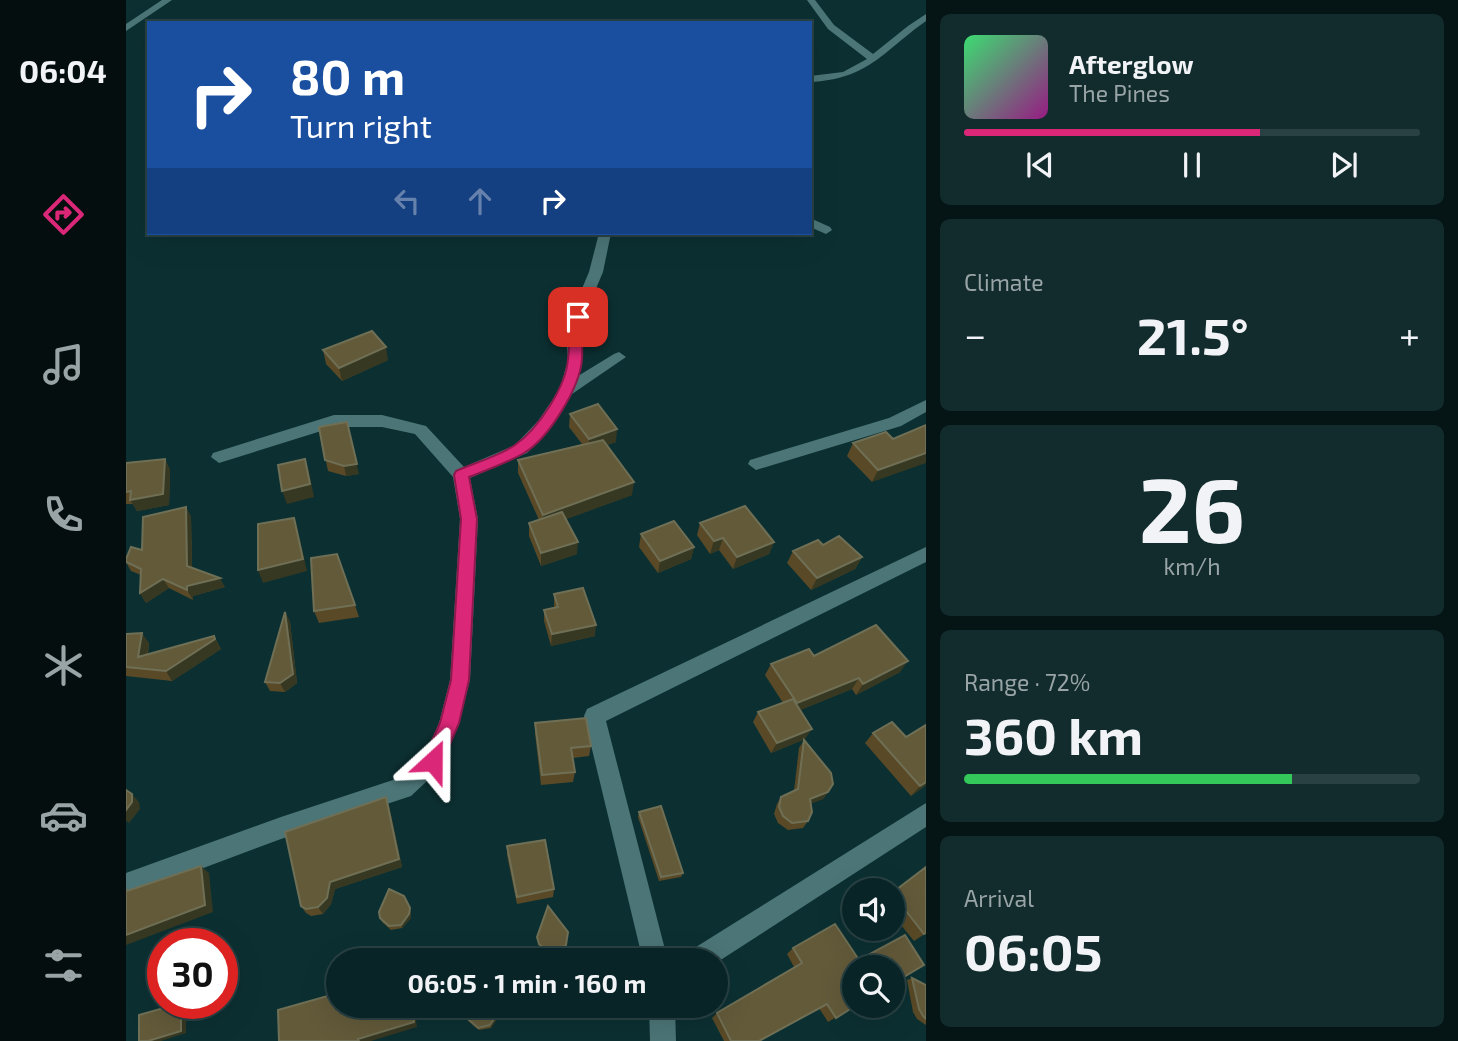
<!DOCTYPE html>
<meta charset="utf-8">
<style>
body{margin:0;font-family:"Exo 2",sans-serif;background:#122c2e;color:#f1f3f6;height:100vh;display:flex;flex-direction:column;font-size:26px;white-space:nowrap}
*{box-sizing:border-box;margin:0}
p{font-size:23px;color:#99a4a7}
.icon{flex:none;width:38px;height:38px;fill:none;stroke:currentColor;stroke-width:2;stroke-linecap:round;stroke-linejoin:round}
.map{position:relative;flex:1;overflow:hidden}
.details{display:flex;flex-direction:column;gap:14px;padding:14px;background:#051415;width:532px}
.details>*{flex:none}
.banner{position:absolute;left:21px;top:21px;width:665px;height:214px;border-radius:0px;box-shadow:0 7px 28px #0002,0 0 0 2px #294143;background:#1a4fa0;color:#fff;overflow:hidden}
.fabs{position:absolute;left:716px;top:878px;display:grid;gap:14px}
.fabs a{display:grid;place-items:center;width:63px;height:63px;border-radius:50%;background:#092426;box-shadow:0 7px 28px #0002,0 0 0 2px #294143;font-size:35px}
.speed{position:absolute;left:21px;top:928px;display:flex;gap:14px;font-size:35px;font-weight:700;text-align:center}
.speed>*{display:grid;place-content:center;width:91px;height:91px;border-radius:50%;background:#092426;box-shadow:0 7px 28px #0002,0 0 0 2px #294143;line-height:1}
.speed .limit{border:10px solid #d22;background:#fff;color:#111}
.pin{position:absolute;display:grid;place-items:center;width:60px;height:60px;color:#fff;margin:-30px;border-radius:14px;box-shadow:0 4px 10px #0006}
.me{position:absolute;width:77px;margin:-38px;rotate:24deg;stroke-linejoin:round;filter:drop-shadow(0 0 5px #0008)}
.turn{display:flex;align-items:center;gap:24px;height:147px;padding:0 28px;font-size:32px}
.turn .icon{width:91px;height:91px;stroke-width:2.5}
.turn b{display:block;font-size:49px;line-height:60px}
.lanes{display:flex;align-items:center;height:66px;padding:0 28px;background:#0003;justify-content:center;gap:35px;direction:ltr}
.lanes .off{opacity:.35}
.big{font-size:52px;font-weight:700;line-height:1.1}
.details .card{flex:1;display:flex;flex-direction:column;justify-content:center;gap:10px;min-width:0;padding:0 24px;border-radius:10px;background:#122c2e}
.details .dial{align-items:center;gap:0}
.dial b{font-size:91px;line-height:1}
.song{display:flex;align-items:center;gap:21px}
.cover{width:84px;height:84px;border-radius:10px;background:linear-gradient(135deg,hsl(140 70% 55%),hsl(310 70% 35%))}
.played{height:7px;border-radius:4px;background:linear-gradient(90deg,#db2777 65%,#294143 65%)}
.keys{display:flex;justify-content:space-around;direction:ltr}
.heat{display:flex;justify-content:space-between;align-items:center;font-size:38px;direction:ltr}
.charge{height:10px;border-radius:5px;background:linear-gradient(90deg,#34c759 72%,#294143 0)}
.trip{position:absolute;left:200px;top:948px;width:402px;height:70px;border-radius:35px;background:#092426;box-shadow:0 7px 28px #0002,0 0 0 2px #294143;font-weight:700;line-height:70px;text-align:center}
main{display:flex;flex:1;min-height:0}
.dock{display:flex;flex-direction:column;width:126px;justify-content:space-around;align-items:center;background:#040e0f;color:#99a4a7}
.dock .icon{width:49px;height:49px}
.dock .current{color:#db2777}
.dock b{font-size:32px;color:#f1f3f6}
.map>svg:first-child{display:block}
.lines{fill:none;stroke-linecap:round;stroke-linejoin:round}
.minor{fill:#4c7577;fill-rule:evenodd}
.wall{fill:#594926}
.shaded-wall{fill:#363822}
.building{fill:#635a3a;stroke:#6f6f55;stroke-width:2}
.route{fill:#db2777;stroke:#8e194d;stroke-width:2}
</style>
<main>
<nav class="dock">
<b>06:04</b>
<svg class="icon current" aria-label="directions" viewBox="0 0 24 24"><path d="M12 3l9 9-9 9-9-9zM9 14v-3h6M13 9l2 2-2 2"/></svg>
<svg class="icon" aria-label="music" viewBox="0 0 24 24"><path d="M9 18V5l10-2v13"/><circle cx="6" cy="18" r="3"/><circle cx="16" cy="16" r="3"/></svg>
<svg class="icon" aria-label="phone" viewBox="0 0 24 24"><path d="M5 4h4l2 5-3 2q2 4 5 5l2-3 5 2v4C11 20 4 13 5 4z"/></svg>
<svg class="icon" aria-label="climate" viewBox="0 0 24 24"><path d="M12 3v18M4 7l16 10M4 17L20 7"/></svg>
<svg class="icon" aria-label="car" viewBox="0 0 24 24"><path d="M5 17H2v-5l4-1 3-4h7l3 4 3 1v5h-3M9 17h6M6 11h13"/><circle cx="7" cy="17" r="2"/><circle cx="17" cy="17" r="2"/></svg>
<svg class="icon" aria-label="filters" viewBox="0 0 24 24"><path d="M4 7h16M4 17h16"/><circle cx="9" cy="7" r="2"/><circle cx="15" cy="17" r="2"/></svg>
</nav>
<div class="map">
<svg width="800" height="1041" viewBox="0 0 800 1041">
<rect width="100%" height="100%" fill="#0c3032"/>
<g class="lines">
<!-- minor -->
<path class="minor" d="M36,0h10l-46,31v-7z
M681,0h8l19,25 39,29 35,-28 18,-12v7c-44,31 -57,58 -116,61v-6l33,-4 24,-13 -39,-30z
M684,218l20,9 2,3 -6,4 -16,-7z
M473,233h12l-8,39 -19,45 -4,21 2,22 -4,16 36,-22 5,-2 7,5 -54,37 -22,35 -23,24 -57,25 8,41 -8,161 -11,43 -18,45 -30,28 -130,43 -155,58v-24l155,-56 115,-38 29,-25 14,-31 11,-43 10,-161 -7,-42 -38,-43 -33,-7h-48l-115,36 -8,-6 2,-4 121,-38h48l44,11 38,41 51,-22 23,-24 22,-32 8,-29 -2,-22 4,-21 19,-45z
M800,400v12l-25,14 -145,44 -8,-6 2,-4 139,-42z
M800,547v15l-320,159 62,240h-25l-59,-245 3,-7z
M800,803v24l-210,136v-2h-31l3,-9z
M523,1006h26l1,35h-26z"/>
</g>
<!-- wall -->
<path class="wall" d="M197,350l65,10 -46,21 -16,-17z
M444,414l46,28 -9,3 25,50 -66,24 11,35 -36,12 -12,-30v-13l10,-3 -21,-47v-13l64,-16 -13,-17z
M800,425l-54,57 -25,-26 6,-13 40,-4z
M193,427l40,47 -13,2 -18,-5z
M39,459l5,11 -1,35 -32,6 -4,-7h-7v-41z
M60,507l5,10 1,51 33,19 -32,9v4l-24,-12 -23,15 -6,-10 1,-18 -10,-4 -5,-9v-3l16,-9z
M574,523l74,19 -5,12 -36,15 -14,-19 -9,4 -13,-19z
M515,534l53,13 -3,12 -33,14 -19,-26z
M697,545l39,12 -7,12 -44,21 -24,-27 6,-12z
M428,594l41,42 -44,10 -7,-25v-11l10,-2z
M229,605l4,12 -40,6 -5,-12z
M159,612l5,10 7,61 -12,9 -15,-1 -5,-9z
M0,634l23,9 -1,11 66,-18 7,13 -49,32 -46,-5z
M688,656l86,16 -44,23 -4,-6 -52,21 5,29 -34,14 -18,-31 5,-10 25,-9 -18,-28 6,-11z
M409,723l56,23 -2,10 -16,2 2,14 -2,10 -32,3 -6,-52z
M747,733l53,52 -15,11 -46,-53z
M678,740l24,52 -5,7 -12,4 -3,18 -5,7 -15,2 -10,-7 -4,-9 3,-10 4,-7 13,-6 5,-43z
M260,797l3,9 13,61 -67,22 -4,15 -8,10 -12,2 -5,-3 -5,-7z
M513,812l44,61 -2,4 -22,4 -21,-64z
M381,846l47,43 -1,8 -36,7 -10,-49z
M766,893l34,40 -12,8 -22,-27z
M285,911v7l-9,10 -11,2 -9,-8 -2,-4z
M442,932l-3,17 -4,4 -12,2 -10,-8 -2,-10z
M667,948l62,58 -27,16 -9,-14 -59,33h-36l-12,-23 5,-5 77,-46 -7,-13z
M786,978l14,7v40l-9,-6 -4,-7 -6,-32z
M372,1006l1,10 -8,12 -12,2 -11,-9 -3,-10z"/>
<!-- shaded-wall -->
<path class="shaded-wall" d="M260,347l2,13 -46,21 -3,-13z
M221,422l12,52 -13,2 -2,-10z
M491,429l-1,13 -28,10 1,-13z
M800,453v10l-54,19 6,-12z
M39,459l5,11 -1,35 -32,6 -7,-11z
M179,459l4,13 5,25 -27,7 -5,-13z
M508,482l-2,13 -90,33 1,-13z
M60,507l5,10 1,59 -5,-10z
M168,518l4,13 9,40 -44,12 -5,-13z
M597,538l-4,12 -9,4 4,-13z
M452,542l-1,12 -36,12v-13z
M648,542l-5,12 -36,15 4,-12z
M568,547l-3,12 -33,14 2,-12z
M736,557l-7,12 -44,21 6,-12z
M94,578l5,9 -32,9v4l-6,-10v-4z
M37,579l6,9 -23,15 -6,-10z
M159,612l5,10 7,61 -12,9 -5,-9z
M470,625l-1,11 -44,10 1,-12z
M16,633l7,10 -4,24 -7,-10z
M89,639l6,10 -49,32 -6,-10z
M782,661l-8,11 -44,23 7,-11z
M733,678l-7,11 -61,25 6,-11z
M686,729l-7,10 -34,14 6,-10z
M800,782v3l-15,11 9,-10z
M702,792l-5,7 -18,7 5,-7z
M6,794l7,8 1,7 -11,14 -3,-2v-11z
M260,797l3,9 13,61 -67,22 -4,15 -8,10 -5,-7 12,-25z
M75,866l8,7 4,39 -87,33v-10z
M284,908l1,3v7l-9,10 -1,-3z
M55,1003l5,2v28l-25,8h-13z
M286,1006h2l3,21 -46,14h-12l-1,-2z
M372,1013l1,3 -8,12 -1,-3z"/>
<!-- building -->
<path class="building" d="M246,331l14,16 -47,21 -16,-18z
M472,404l19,25 -28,10 -19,-25z
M221,422l10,42 -13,2 -19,-6 -6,-33z
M800,425v28l-48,17 -25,-27 33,-11 7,7z
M477,440l31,42 -91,33 -25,-55z
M39,459l-2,35 -33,6 1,-9 -5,1v-29z
M179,459l5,25 -28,7 -4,-26z
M619,506l29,36 -37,15 -14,-19 -9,3 -14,-18z
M60,507l1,59 33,12 -33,8v4l-24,-11 -23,14 1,-24 -15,-7v-3l5,-12 11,3 1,-33z
M436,512l16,30 -37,11 -12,-30z
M168,518l9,41 -45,11v-46z
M548,521l20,26 -34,14 -19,-27z
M713,536l23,21 -45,21 -24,-27 25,-11 5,5z
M211,554l18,51 -41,6 -3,-53z
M457,588l13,37 -44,9 -8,-24 14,-3 -4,-13z
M159,612l8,62 -13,9 -15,-1z
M750,625l32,36 -45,23 -4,-6 -62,25 -26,-39 38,-15 5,7z
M16,633l-4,24 76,-21 1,3 -49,32 -40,-4v-33z
M667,699l19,30 -35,14 -19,-31z
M460,718l5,28 -20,2 4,24 -33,3 -7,-52z
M766,722l14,15 20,-12v57l-6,4 -47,-53z
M678,740l27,33 2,11 -5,8 -18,7 2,13 -4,9 -16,2 -9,-7 -4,-9 2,-10 17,-8z
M0,790l6,4v8l-6,8z
M260,797l13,62 -69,23 -3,16 -9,9 -12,2 -5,-3 -16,-74z
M535,806l22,67 -22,4 -22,-65z
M419,840l9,49 -37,8 -10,-51z
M75,866l4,39 -79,30v-46l1,2z
M800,867v66l-2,1 -32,-41z
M263,889l15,7 6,12 -1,6 -8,11 -12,1 -9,-8 -1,-6z
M422,906l20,26 -2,13 -5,4 -12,3 -10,-8 -2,-7z
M709,924l24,36 46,-25 19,30 -32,19v-16h-38l1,38 -19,12 -9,-14 -68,37h-28l-14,-28 85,-50 -9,-15z
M786,978l14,7v34l-3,-3 -4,-7z
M212,993v13h74l2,16 -56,17 1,2h-80l-1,-31z
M55,1003v28l-33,10h-9v-26z
M341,1006h31v7l-8,12 -12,3 -10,-9 -3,-8z"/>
<!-- route -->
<path class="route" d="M452,313l6,4c-3,16 -1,27 -2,42 -2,29 -34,80 -58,94 -17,10 -37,17 -55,24l8,42 -8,161 -10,43 -19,45 -7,3 -7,-3 -3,-7 17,-38 11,-43 10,-161 -7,-44 2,-4c18,-8 43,-15 59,-26 23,-16 51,-58 53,-86 2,-15 0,-26 3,-42z"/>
</svg>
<div class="fabs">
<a><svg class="icon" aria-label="sound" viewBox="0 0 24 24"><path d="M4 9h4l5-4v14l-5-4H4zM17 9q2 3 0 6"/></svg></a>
<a><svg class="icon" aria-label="search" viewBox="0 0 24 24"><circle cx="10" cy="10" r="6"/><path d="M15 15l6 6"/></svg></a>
</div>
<div class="speed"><div class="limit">30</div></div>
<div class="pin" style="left:452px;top:317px;background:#d93025"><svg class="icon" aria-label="arrive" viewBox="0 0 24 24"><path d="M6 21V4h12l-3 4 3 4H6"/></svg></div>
<svg class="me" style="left:307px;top:761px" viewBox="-20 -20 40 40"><path d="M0-17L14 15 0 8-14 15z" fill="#db2777" stroke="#fff" stroke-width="4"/></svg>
<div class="trip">06:05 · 1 min · 160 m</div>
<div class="banner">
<div class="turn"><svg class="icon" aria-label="right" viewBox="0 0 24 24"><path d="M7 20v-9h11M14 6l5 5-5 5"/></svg><div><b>80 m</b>Turn right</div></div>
<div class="lanes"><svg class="icon off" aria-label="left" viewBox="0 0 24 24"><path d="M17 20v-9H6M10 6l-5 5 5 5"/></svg><svg class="icon off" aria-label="ahead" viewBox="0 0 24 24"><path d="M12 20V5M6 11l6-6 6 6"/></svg><svg class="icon" aria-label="right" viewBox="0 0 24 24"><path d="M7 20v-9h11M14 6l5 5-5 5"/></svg></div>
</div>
</div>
<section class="details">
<div class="card">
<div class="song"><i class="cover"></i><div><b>Afterglow</b><p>The Pines</p></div></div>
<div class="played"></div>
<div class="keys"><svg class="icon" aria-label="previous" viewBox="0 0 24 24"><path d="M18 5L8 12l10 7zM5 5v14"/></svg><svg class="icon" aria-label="pause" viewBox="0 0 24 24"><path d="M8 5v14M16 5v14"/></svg><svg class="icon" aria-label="next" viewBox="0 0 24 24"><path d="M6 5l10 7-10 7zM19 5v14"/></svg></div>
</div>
<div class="card"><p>Climate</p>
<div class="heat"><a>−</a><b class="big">21.5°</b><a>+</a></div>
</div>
<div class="card dial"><b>26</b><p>km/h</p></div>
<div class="card"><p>Range · 72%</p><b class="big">360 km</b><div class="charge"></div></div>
<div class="card"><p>Arrival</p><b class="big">06:05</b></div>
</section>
</main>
